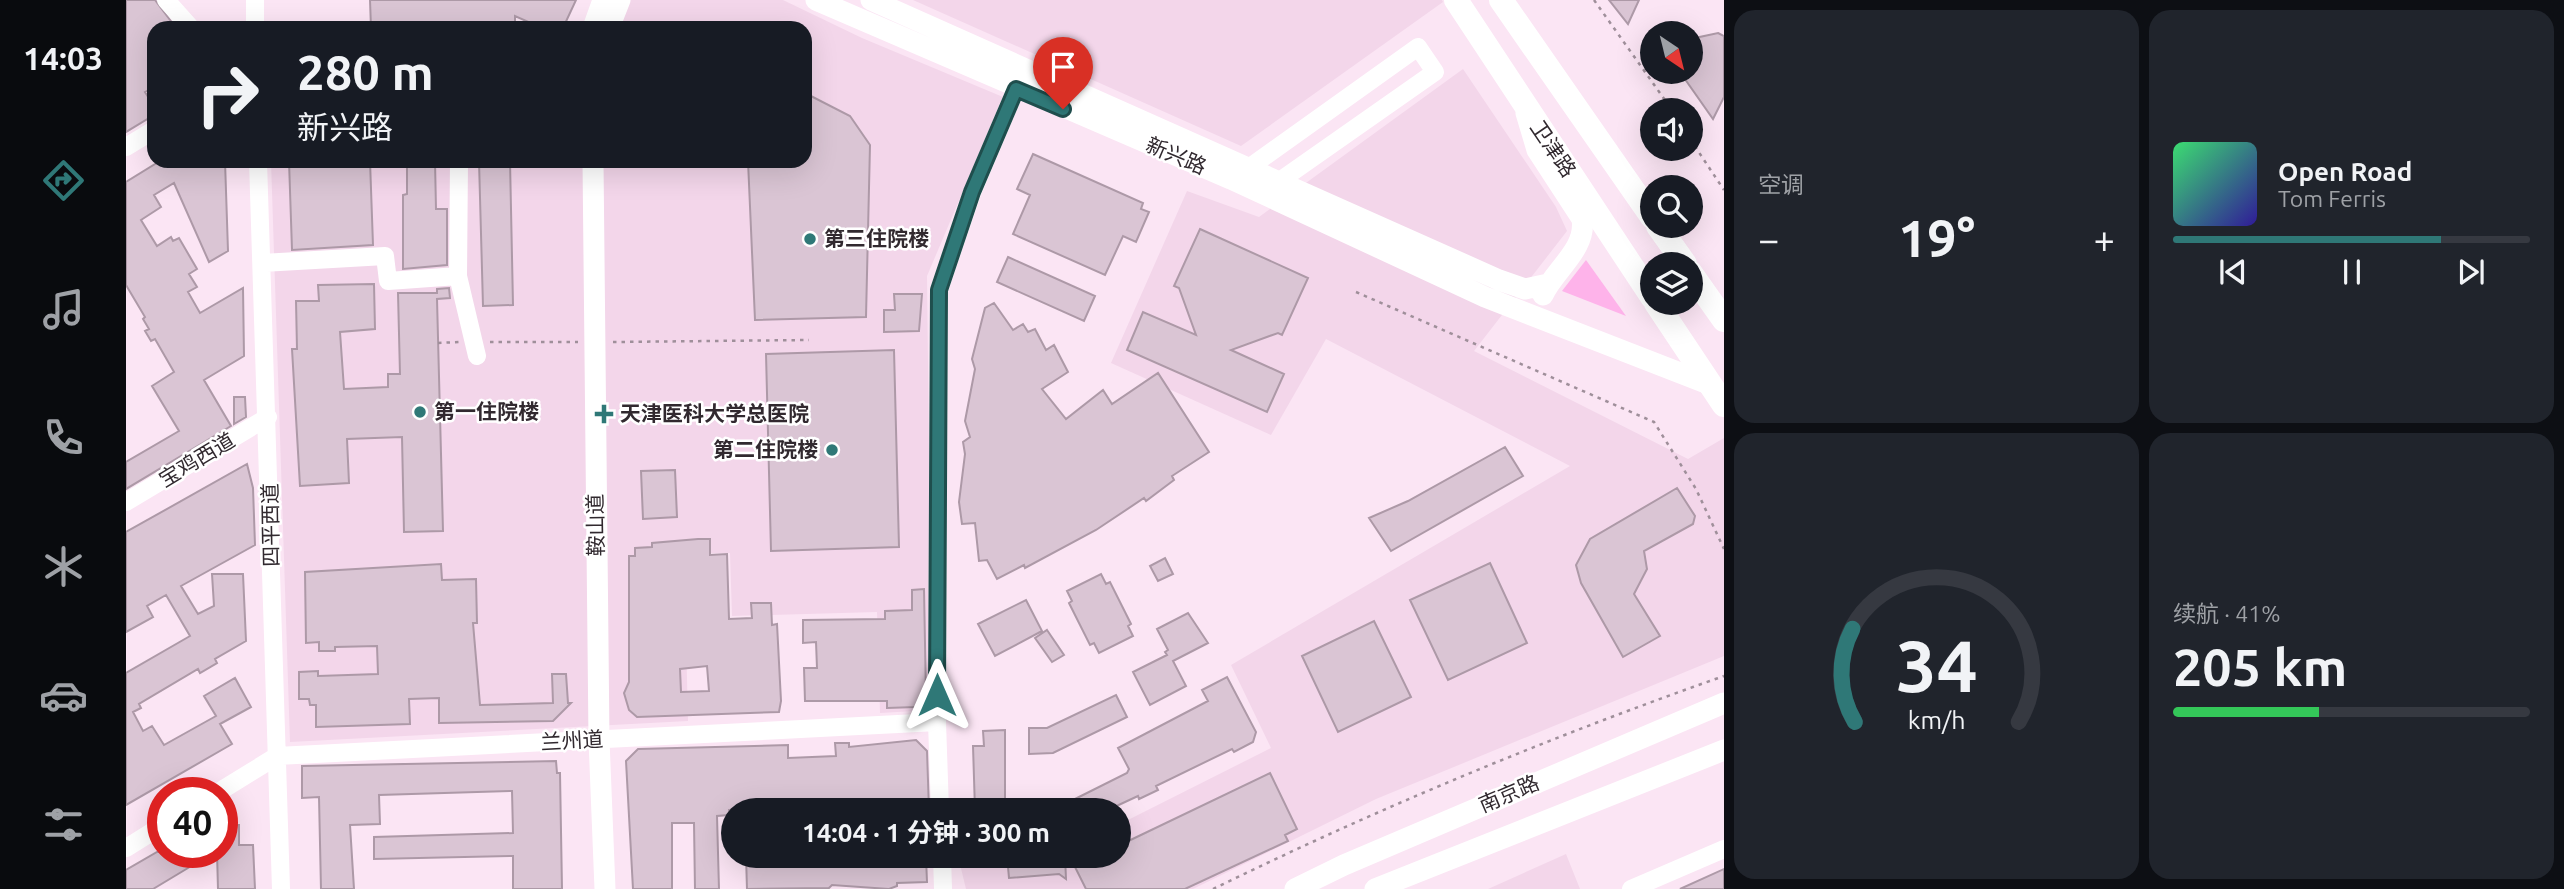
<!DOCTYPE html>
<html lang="zh">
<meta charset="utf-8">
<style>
body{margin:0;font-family:Ubuntu,"Noto Sans SC",sans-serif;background:#20242c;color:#f1f3f6;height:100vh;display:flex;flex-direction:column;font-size:26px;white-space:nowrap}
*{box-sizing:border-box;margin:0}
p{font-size:23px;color:#9ea1a6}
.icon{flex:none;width:38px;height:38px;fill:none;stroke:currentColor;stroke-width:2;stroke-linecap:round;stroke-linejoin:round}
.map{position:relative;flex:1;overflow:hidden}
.panel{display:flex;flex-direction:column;gap:10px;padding:10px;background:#0d0f14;width:840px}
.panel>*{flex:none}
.hud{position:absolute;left:21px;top:21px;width:665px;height:147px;border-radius:21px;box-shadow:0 7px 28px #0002;background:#171b24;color:#f1f3f6;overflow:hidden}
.needle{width:46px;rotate:145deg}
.tools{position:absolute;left:1514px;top:21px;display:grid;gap:14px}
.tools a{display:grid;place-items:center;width:63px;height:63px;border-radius:50%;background:#171b24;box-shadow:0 7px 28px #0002;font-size:35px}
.speed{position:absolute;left:21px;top:777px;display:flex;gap:14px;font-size:35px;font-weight:700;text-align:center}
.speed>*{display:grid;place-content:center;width:91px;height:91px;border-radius:50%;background:#171b24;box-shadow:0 7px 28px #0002;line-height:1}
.speed .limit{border:10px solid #d22;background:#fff;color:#111}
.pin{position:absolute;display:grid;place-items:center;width:60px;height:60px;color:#fff;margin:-72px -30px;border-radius:50% 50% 50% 0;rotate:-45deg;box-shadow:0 0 7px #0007}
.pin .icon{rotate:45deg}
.me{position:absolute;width:77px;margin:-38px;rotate:0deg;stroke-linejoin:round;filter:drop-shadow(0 0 5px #0008)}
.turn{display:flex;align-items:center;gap:24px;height:147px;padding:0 35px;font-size:32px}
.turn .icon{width:91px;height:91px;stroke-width:2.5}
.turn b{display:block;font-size:49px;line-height:60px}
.big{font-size:52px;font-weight:700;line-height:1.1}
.panel .tile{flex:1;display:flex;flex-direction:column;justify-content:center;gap:10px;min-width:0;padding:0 24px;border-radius:21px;background:#20242c}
.panel .dial{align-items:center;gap:0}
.dial svg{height:182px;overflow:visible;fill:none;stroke:#363941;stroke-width:7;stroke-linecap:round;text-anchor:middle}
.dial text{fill:#f1f3f6;stroke:none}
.song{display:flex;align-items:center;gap:21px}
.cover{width:84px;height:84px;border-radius:10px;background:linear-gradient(135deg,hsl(140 70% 55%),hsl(250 70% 35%))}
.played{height:7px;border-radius:4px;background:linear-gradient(90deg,#2f7877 75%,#363941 75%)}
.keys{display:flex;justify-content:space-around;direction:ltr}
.heat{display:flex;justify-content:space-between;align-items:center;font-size:38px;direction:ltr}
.charge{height:10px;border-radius:5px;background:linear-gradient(90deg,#34c759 41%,#363941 0)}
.panel .tiles{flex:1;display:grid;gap:10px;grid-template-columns:repeat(2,1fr)}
.trip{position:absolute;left:595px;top:798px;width:410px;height:70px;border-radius:35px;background:#171b24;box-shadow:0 7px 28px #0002;font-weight:700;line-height:70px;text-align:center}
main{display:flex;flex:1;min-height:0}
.tab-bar{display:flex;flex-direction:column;width:126px;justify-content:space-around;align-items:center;background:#090b0e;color:#9ea1a6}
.tab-bar .icon{width:49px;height:49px}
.tab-bar .active{color:#2f7877}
.tab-bar b{font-size:32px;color:#f1f3f6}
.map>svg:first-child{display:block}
.built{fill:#f3d6ea}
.green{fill:#feb3ea}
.building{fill:#dac5d4;stroke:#ad99a7;stroke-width:2;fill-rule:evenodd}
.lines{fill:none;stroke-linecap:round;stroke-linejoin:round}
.path{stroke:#9f8f9a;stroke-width:2.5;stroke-dasharray:3.5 5;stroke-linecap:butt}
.minor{stroke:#fff;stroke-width:18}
.major{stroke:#fff;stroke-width:21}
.highway{stroke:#fff;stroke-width:24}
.route-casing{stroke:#1f4e4d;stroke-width:18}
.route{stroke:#2f7877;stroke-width:12}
.poi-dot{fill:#2f7877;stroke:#fff;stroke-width:2.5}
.labels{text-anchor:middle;stroke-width:5;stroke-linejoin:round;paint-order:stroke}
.street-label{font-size:21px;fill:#31292f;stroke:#fff}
.poi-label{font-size:21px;font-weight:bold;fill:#31292f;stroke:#fff;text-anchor:start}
</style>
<main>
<nav class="tab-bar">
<b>14:03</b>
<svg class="icon active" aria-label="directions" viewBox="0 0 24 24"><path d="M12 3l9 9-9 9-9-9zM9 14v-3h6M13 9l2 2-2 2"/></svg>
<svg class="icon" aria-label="music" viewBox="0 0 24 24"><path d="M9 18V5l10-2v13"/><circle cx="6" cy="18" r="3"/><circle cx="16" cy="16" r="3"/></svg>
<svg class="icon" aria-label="phone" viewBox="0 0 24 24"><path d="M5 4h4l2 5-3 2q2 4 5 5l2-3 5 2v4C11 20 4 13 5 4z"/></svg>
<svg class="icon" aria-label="climate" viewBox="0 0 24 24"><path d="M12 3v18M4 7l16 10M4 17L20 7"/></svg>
<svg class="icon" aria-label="car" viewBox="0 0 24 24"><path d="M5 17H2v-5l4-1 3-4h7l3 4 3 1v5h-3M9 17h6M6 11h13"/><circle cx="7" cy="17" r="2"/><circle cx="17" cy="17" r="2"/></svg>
<svg class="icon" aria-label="filters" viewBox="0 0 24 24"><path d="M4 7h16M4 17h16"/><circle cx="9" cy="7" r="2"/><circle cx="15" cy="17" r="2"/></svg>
</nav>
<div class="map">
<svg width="1598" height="889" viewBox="0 0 1598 889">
<rect width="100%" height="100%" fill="#fbe5f4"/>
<!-- built -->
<path class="built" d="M503,0h154l79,38 141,59 -76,179 5,434 -52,3 -3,-101 -145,4 -2,-63h-46l4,168 -398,21 -19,-581h534v-133h-187z
M787,0h529l1,2 -202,144z
M1337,69l93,138 11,24 -93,120 214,108 36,-21v218l-348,143 -183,90h-227l-8,-33h160v-31l153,-77 -40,-83 339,-199 -244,-127 -55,96 -160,-72 76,-172 72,26z
M1440,854l14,35h-92z"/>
<!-- green -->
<path class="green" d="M1460,260l40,56 -64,-25z"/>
<!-- building -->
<path class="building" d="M0,0h29l21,28h-22v59l-9,5 9,14v9l-28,17z
M244,0h206l-13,28h-21l-27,-12v9l-144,3z
M1483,0h30l-11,24z
M1592,33l6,3v61l-11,22 -33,-47h10v-29l5,-5z
M679,93l45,23 20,29 -4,172 -111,3 -7,-159h57z
M907,154l110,49 -2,6 8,3 -13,30 -13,-6 -18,39 -92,-41 17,-39 -13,-6z
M34,161h65l3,90 -19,11 -35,-79 -20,12 7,12 -20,13 16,26 14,-9 2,4 6,-3 18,31 -8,5 8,13 -9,5 12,21 43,-25 1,68 -40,24 27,46 -105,63v-27l53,-31 -27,-45 22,-14 -19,-33 -4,2 -6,-10 4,-2 -6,-10 2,-2 -19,-32v-103z
M163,161h81l3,84 -81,5z
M281,161h28l1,48h11v56l-44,4v-74l4,-1z
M353,161h31l3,144 -30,1z
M1074,229l108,49 -26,57 -4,-2 -47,17 53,24 -17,38 -140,-62 16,-38 53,23 -17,-47 -5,-2z
M882,257l87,39 -11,25 -87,-39z
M248,284l1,45 -35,3 4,57 44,-2v-13h12l-2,-81h39v-4l12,-1 1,10 -13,1 6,232 -39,1 -2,-95 -55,2 2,44 -49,3 -8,-137h5l-1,-48h23l-1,-16z
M768,294h28l-3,37 -35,1v-22h11z
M868,303l19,27 10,-6 5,8 7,-3 11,21 8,-5 14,27 -26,17 24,30 37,-29 9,14 46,-31 51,79 -37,24 2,4 -28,21 -2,-3 -48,32 -71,38 -1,-3 -27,14 -10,-19 -8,1 -4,-38 -13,1 -3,-22 6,-48 -2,-12 7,-5 -5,-16 10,-52 -3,-10 13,-51z
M768,350l5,197 -128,4 -5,-197z
M108,397h11l1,20 -12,7z
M1379,447l18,29 -132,75 -22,-33 39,-17z
M121,464l6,24 2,57 -74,41 17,28 16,-8 -2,-32h31l3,67 -31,18 2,4 -17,10 -2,-4 -59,35 2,4 -8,4 10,19 9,-5 12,19 52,-29 -12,-20 31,-18 16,29 -31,17 12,20 -106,61v-132l64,-37 -24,-41 -19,11 6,11 -27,15v-100z
M549,470l2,47 -34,2 -2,-48z
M1551,488l18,28 -2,8 -49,27 3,18 -13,25 26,42 -37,21 -42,-74 -5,-18 14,-26z
M572,539h12v16l17,-1 2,65 23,-1 -1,-15h20l1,22 5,-1 4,77 -2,11 -142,5 -8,-7 -5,-17 5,-11v-126h6v-8l17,-1v-4zM581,666l2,25 -28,1 -1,-23z
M1039,558l8,16 -15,7 -8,-15z
M1364,563l37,80 -79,37 -38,-80z
M315,564l1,16 34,-1 1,44h-4l7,82 73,-2 -1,-29h14l2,29h3l-18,18 -114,2v-25l-30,1 1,25 -94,3v-22h-6l-1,-6h-10v-27l19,-1v5l60,-2 -1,-28 -42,1v4h-16v-9l-13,1 -1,-71z
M975,574l5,10 4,-2 21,42 -3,2 5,10 -34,17 -5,-10 -4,2 -21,-42 3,-2 -5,-10z
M798,589l2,109 -10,9 -29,1v-7h-82l-1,-33h13l-1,-26 -13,1v-23l82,-1v-8l27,-1v-20z
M900,600l16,31 -47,25 -17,-32z
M1062,613l20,30 -35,18 13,25 -36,19 -17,-33 34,-17 -2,-3 3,-2 -11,-21z
M1248,621l37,76 -73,35 -36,-76z
M921,630l17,25 -12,7 -17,-24z
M1101,677l29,55 -3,10 -19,10 -2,-3 -76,37 2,4 -19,9 -1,-3 -30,14h-55l74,-37 2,-4 -11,-21 90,-47 -6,-11z
M990,695l11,22 -74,36 -24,1v-26h18z
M879,730v80h-30l-2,-64h11l-1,-15z
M790,740l11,11 2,59h-75v-4l-23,2v2h-102v5l-12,1 2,73h-24l-1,-66h-22v66h-39l-7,-128 12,-12 150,-4v13l48,-2 -1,-13h14v4z
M430,761l1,12h3l2,116h-49v-33l-139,3v-22l139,-4 -1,-42 -133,4 1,29 -30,1 4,64h-33l-2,-92 -17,1v-32z
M1144,773l27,56 -12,6 3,6 -103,48h-99l-11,-22 23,-11h20v-10z
M96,825h17v20h14l2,44h-37l-1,-37h5z
M31,852h29l7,13 -40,24h-27v-19z
M620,856h76v4h30v-4h69l5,1 1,25 -30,1v3l-8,3 -57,-4 -3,3 -82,1z
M881,856h58l1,23 -7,-5 -50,4z
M1598,869v20h-44z"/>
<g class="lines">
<!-- path -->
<path class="path" d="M1468,0l78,110
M1564,139l34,51
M1230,292l298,130 42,67 28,60
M364,342h88
M487,342l196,-2
M312,343l21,-1
M1087,889c166,-81 337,-152 511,-213"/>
<!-- minor -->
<path class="minor" d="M40,0l25,28
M129,28v-28
M0,147l28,-17
M132,161l23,728
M333,161l-1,115 19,80
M1124,167l168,-120 17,25 -154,108
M136,263l123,-7 3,25 70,-5
M0,502l142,-85
M91,793l60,-37 660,-34
M814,810l-3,-88 2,-432 33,-97 49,-116
M0,848l37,-23
M816,856l1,33
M1505,889l93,-40"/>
<!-- major -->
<path class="major" d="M690,0l415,179 254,118 226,88
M745,0l628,280 26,9 23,-5
M467,28l10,-28
M483,28l11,-28
M1400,113l11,37 45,69c5,30 -28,51 -39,76
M467,161l6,579 6,149
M1169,889l49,-24 380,-162
M1249,889l349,-139"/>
<!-- highway -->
<path class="highway" d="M1330,0l196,297
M1375,0l151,217
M1532,226l27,38
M1564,272l34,48
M1530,303l68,102"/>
</g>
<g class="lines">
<!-- route casing -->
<g class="route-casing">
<path id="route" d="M811,695l2,-405 33,-98 44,-103 47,20"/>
</g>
<!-- route -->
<use href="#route" class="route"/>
</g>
<!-- markers -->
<g class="poi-dot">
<circle cx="684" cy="239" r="7"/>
<circle cx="294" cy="412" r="7"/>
<path d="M474.5 403.5h7v7h7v7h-7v7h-7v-7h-7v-7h7z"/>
<circle cx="706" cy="450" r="7"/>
</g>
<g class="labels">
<!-- street labels -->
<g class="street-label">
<text transform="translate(1427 149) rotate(56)" y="7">卫津路</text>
<text transform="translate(1050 156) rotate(23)" y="7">新兴路</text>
<text transform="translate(71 460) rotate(-31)" y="7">宝鸡西道</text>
<text transform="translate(145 525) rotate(-91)" y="7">四平西道</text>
<text transform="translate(470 525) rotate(-91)" y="7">鞍山道</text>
<text transform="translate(446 741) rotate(-3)" y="7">兰州道</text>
<text transform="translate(1383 794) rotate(-23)" y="7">南京路</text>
</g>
<!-- poi labels -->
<g class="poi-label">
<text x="698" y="246">第三住院楼</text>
<text x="308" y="419">第一住院楼</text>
<text x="494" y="421">天津医科大学总医院</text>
<text x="692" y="457" text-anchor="end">第二住院楼</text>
</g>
</g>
</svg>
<div class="tools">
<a><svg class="needle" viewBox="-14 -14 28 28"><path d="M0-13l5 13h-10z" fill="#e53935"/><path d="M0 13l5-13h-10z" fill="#9ea1a6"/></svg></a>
<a><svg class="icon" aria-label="sound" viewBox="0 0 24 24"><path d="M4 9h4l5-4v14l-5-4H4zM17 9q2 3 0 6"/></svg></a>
<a><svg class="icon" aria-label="search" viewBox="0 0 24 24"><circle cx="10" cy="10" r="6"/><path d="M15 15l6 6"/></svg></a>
<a><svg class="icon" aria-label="layers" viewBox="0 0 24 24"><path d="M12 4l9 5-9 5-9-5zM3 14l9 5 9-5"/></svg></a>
</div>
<div class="speed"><div class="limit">40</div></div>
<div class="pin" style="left:937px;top:109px;background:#d93025"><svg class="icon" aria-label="arrive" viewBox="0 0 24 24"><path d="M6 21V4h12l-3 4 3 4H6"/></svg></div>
<svg class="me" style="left:811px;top:695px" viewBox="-20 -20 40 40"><path d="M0-17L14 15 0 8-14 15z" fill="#2f7877" stroke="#fff" stroke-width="4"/></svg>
<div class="trip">14:04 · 1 分钟 · 300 m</div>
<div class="hud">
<div class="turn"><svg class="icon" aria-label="right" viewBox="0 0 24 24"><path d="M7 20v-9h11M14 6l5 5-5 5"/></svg><div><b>280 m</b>新兴路</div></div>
</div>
</div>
<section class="panel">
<div class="tiles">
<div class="tile"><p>空调</p>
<div class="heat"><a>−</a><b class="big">19°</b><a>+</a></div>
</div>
<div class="tile">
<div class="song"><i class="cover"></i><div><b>Open Road</b><p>Tom Ferris</p></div></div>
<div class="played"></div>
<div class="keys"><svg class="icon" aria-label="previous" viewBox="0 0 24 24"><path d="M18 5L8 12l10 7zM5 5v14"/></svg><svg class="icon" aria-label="pause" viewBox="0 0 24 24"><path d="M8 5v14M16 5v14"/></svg><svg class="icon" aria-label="next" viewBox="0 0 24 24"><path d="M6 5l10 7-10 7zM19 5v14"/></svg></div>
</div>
<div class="tile dial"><svg viewBox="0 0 100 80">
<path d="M14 69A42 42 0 1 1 86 69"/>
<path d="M14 69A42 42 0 0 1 13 28" stroke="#2f7877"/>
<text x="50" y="56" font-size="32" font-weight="700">34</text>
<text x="50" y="72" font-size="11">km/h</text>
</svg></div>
<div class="tile"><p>续航 · 41%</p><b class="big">205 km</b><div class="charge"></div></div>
</div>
</section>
</main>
